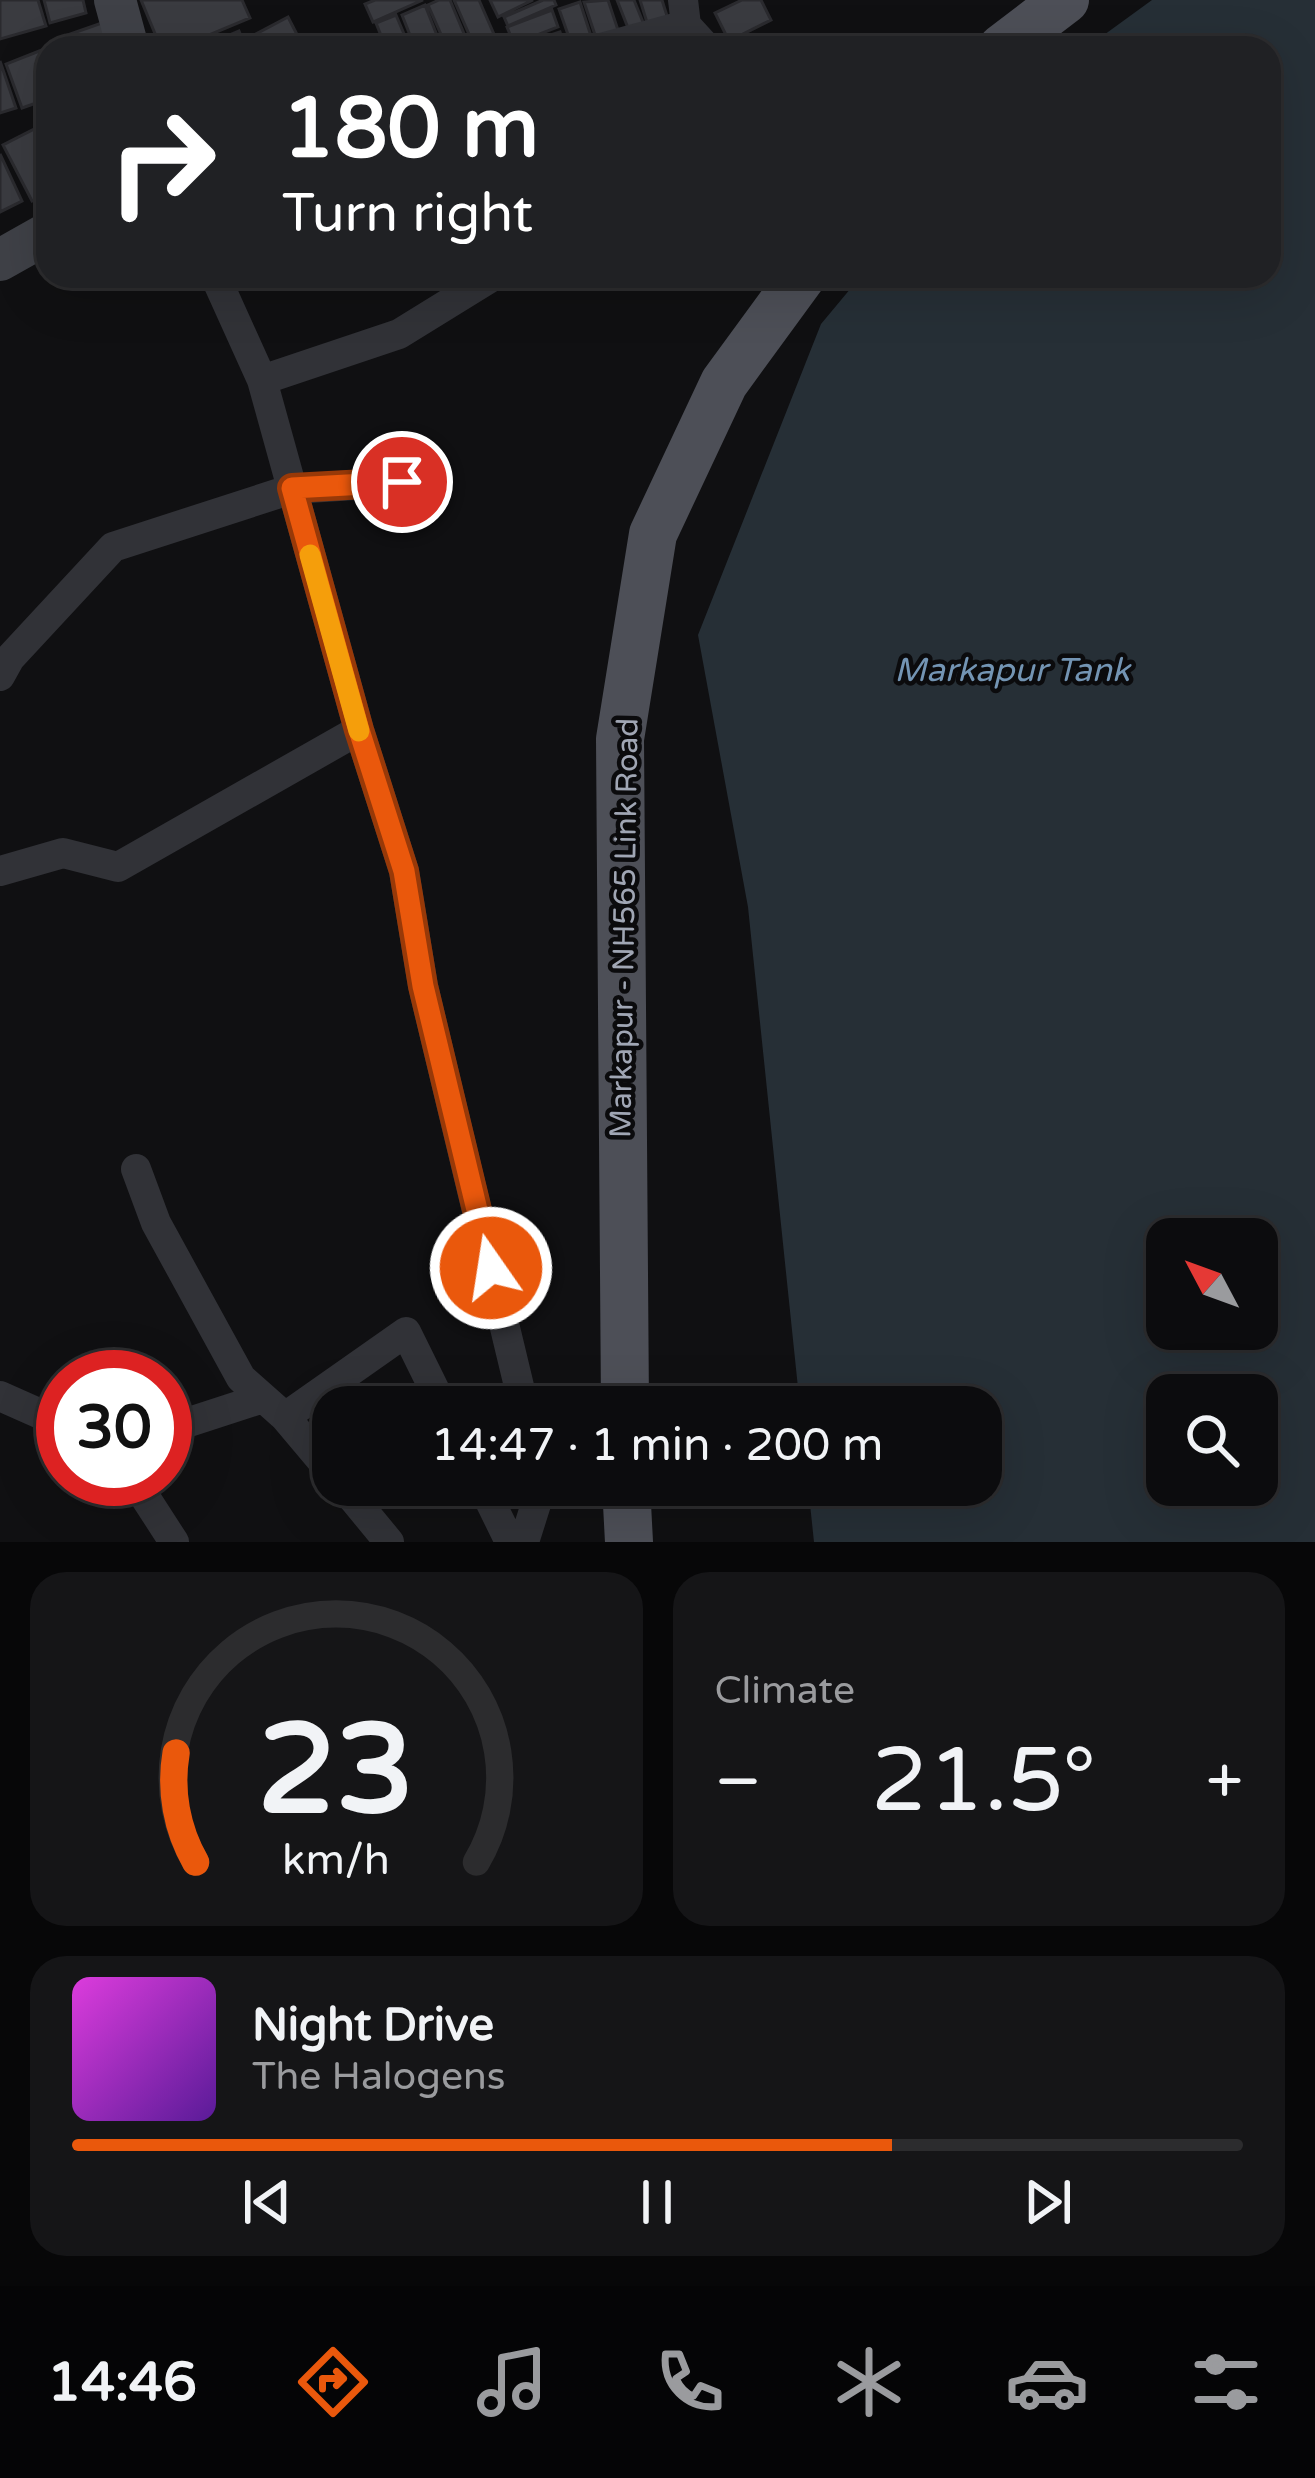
<!DOCTYPE html>
<meta charset="utf-8">
<style>
body{margin:0;font-family:"Varela Round",sans-serif;background:#151517;color:#f1f3f6;height:100vh;display:flex;flex-direction:column;font-size:45px;white-space:nowrap}
*{box-sizing:border-box;margin:0}
p{font-size:39px;color:#9a9b9e}
.icon{flex:none;width:66px;height:66px;fill:none;stroke:currentColor;stroke-width:2;stroke-linecap:round;stroke-linejoin:round}
.map{position:relative;height:1542px;overflow:hidden}
.panel{display:flex;flex-direction:column;gap:30px;padding:30px;background:#070708;flex:1}
.panel>*{flex:none}
.banner{position:absolute;left:36px;top:36px;width:1245px;height:252px;border-radius:36px;box-shadow:0 12px 48px #0002,0 0 0 3px #2c2c2e;background:#202124;color:#fff;overflow:hidden}
.needle{width:78px;rotate:311deg}
.tools{position:absolute;left:1146px;top:1218px;display:grid;gap:24px}
.tools a{display:grid;place-items:center;width:132px;height:132px;border-radius:24px;background:#0c0c0e;box-shadow:0 12px 48px #0002,0 0 0 3px #2c2c2e;font-size:60px}
.speed{position:absolute;left:36px;top:1350px;display:flex;gap:24px;font-size:60px;font-weight:700;text-align:center}
.speed>*{display:grid;place-content:center;width:156px;height:156px;border-radius:50%;background:#0c0c0e;box-shadow:0 12px 48px #0002,0 0 0 3px #2c2c2e;line-height:1}
.speed .limit{border:18px solid #d22;background:#fff;color:#111}
.pin{position:absolute;display:grid;place-items:center;width:102px;height:102px;color:#fff;margin:-51px;border:6px solid #fff;border-radius:50%;box-shadow:0 3px 12px #0007}
.me{position:absolute;width:132px;margin:-66px;rotate:347deg;stroke-linejoin:round;filter:drop-shadow(0 0 9px #0008)}
.turn{display:flex;align-items:center;gap:42px;height:252px;padding:0 48px;font-size:54px}
.turn .icon{width:156px;height:156px;stroke-width:2.5}
.turn b{display:block;font-size:84px;line-height:102px}
.big{font-size:90px;font-weight:600;line-height:1.1}
.panel .card{flex:1;display:flex;flex-direction:column;justify-content:center;gap:18px;min-width:0;padding:0 42px;border-radius:36px;background:#151517}
.panel .dial{align-items:center;gap:0}
.dial svg{height:312px;overflow:visible;fill:none;stroke:#2c2c2e;stroke-width:7;stroke-linecap:round;text-anchor:middle}
.dial text{fill:#f1f3f6;stroke:none}
.song{display:flex;align-items:center;gap:36px}
.cover{width:144px;height:144px;border-radius:18px;background:linear-gradient(135deg,hsl(300 70% 55%),hsl(270 70% 35%))}
.played{height:12px;border-radius:6px;background:linear-gradient(90deg,#ea580c 70%,#2c2c2e 70%)}
.keys{display:flex;justify-content:space-around;direction:ltr}
.heat{display:flex;justify-content:space-between;align-items:center;font-size:66px;direction:ltr}
.panel .tiles{flex:1;display:grid;gap:30px;grid-template-columns:1fr 1fr}
.card:last-child{grid-column:span 2}
.trip{position:absolute;left:312px;top:1386px;width:690px;height:120px;border-radius:36px;background:#0c0c0e;box-shadow:0 12px 48px #0002,0 0 0 3px #2c2c2e;font-weight:600;line-height:120px;text-align:center}
.dock{display:flex;height:192px;justify-content:space-around;align-items:center;background:#050506;color:#9a9b9e}
.dock .icon{width:84px;height:84px}
.dock .on{color:#ea580c}
.dock b{font-size:54px;color:#f1f3f6}
.map>svg:first-child{display:block}
.water{fill:#262f36;fill-rule:evenodd}
.building{fill:#3a3b40;stroke:#2a2a2e;stroke-width:3}
.lines{fill:none;stroke-linecap:round;stroke-linejoin:round}
.street{stroke:#313237;stroke-width:30}
.secondary{stroke:#3f4147;stroke-width:42}
.primary{stroke:#4d4f57;stroke-width:48}
.route-casing{stroke:#983908;stroke-width:30}
.route{stroke:#ea580c;stroke-width:21}
.slow{stroke:#f59e0b;stroke-width:21}
.labels{text-anchor:middle;stroke-width:9;stroke-linejoin:round;paint-order:stroke}
.street-label{font-size:30px;fill:#a0a6b4;stroke:#0b0b0d}
.water-label{font-size:33px;font-style:italic;fill:#7394b3;stroke:#0b0b0d}
</style>
<div class="map">
<svg width="1315" height="1542" viewBox="0 0 1315 1542">
<rect width="100%" height="100%" fill="#101012"/>
<!-- water -->
<path class="water" d="M1152,0h163v1542h-501l-6,-57h173v-78h-181l-52,-500 -50,-272 123,-311 40,-48h408v-228h-183zM1167,1239h90v90h-90zM1167,1395h90v90h-90z"/>
<!-- building -->
<path class="building" d="M0,0h38l8,26 -46,13z
M44,0h39l3,13 -36,10z
M141,0h101l8,18 -72,30h-17z
M375,0h48l-50,22 -8,-18z
M439,0h11l20,48h-23l-19,-43z
M454,0h25l21,48h-25z
M490,0h43l-35,17z
M543,0h11l2,5 -48,21 -4,-9z
M608,0l12,36 -22,8 -14,-42z
M617,0h17l11,27 -15,6z
M640,0h22l7,22 -20,7z
M742,0h19l10,20 -42,21 -14,-28z
M580,2l12,37 -20,7 -13,-37z
M425,5l17,43h-27l-13,-33z
M552,10l6,17 -44,17 -7,-17z
M396,15l14,33h-24l-10,-25z
M288,17l16,31h-41l-7,-14z
M113,19l3,29h-54l-3,-10z
M239,31l7,17h-47z
M560,32l4,13 -43,3 -1,-3z
M52,46l-4,2v51l-26,9 -16,-44z
M0,61l16,47 -16,5z
M48,122v71l-16,8 -29,-56z
M0,154l22,47 -22,11z"/>
<g class="lines">
<!-- street -->
<path class="street" d="M683,0l3,25 21,23
M601,48l85,-23
M215,276l47,104 97,350 45,141 19,115 101,421
M262,380l137,-46 94,-58
M0,676l10,-18 103,-111 179,-58 110,-7
M0,871l63,-18 55,14 241,-137
M136,1169l20,54 85,155 44,39 48,57
M0,1396l63,28
M285,1417l121,-85 37,75
M165,1424l15,1 83,-27
M126,1479l17,15 31,48
M342,1485l47,57
M482,1485l28,57
M524,1542l18,-57"/>
<!-- secondary -->
<path class="secondary" d="M115,0l13,48
M0,260l48,-27"/>
<!-- primary -->
<path class="primary" d="M1002,48l63,-48
M625,1407l-5,-668 33,-205 71,-151 78,-107
M626,1485l3,57"/>
</g>
<g class="lines">
<!-- route casing -->
<g class="route-casing">
<path id="route" d="M402,482l-110,6 67,242 45,141 19,115 68,282"/>
</g>
<!-- route -->
<use href="#route" class="route"/>
<!-- slow -->
<path class="slow" d="M310,555l49,176"/>
</g>
<g class="labels">
<!-- street labels -->
<g class="street-label">
<text transform="translate(624 928) rotate(-89)" y="10">Markapur - NH565 Link Road</text>
</g>
<!-- water labels -->
<g class="water-label">
<text x="1012" y="681">Markapur Tank</text>
</g>
</g>
</svg>
<div class="tools">
<a><svg class="needle" viewBox="-14 -14 28 28"><path d="M0-13l5 13h-10z" fill="#e53935"/><path d="M0 13l5-13h-10z" fill="#9a9b9e"/></svg></a>
<a><svg class="icon" aria-label="search" viewBox="0 0 24 24"><circle cx="10" cy="10" r="6"/><path d="M15 15l6 6"/></svg></a>
</div>
<div class="speed"><div class="limit">30</div></div>
<div class="pin" style="left:402px;top:482px;background:#d93025"><svg class="icon" aria-label="arrive" viewBox="0 0 24 24"><path d="M6 21V4h12l-3 4 3 4H6"/></svg></div>
<svg class="me" style="left:491px;top:1268px" viewBox="-20 -20 40 40"><circle r="17" fill="#ea580c" stroke="#fff" stroke-width="3"/><path d="M0-11L8 9 0 5-8 9z" fill="#fff"/></svg>
<div class="trip">14:47 · 1 min · 200 m</div>
<div class="banner">
<div class="turn"><svg class="icon" aria-label="right" viewBox="0 0 24 24"><path d="M7 20v-9h11M14 6l5 5-5 5"/></svg><div><b>180 m</b>Turn right</div></div>
</div>
</div>
<section class="panel">
<div class="tiles">
<div class="card dial"><svg viewBox="0 0 100 80">
<path d="M14 69A42 42 0 1 1 86 69"/>
<path d="M14 69A42 42 0 0 1 9 41" stroke="#ea580c"/>
<text x="50" y="56" font-size="32" font-weight="700">23</text>
<text x="50" y="72" font-size="11">km/h</text>
</svg></div>
<div class="card"><p>Climate</p>
<div class="heat"><a>−</a><b class="big">21.5°</b><a>+</a></div>
</div>
<div class="card">
<div class="song"><i class="cover"></i><div><b>Night Drive</b><p>The Halogens</p></div></div>
<div class="played"></div>
<div class="keys"><svg class="icon" aria-label="previous" viewBox="0 0 24 24"><path d="M18 5L8 12l10 7zM5 5v14"/></svg><svg class="icon" aria-label="pause" viewBox="0 0 24 24"><path d="M8 5v14M16 5v14"/></svg><svg class="icon" aria-label="next" viewBox="0 0 24 24"><path d="M6 5l10 7-10 7zM19 5v14"/></svg></div>
</div>
</div>
</section>
<nav class="dock">
<b>14:46</b>
<svg class="icon on" aria-label="directions" viewBox="0 0 24 24"><path d="M12 3l9 9-9 9-9-9zM9 14v-3h6M13 9l2 2-2 2"/></svg>
<svg class="icon" aria-label="music" viewBox="0 0 24 24"><path d="M9 18V5l10-2v13"/><circle cx="6" cy="18" r="3"/><circle cx="16" cy="16" r="3"/></svg>
<svg class="icon" aria-label="phone" viewBox="0 0 24 24"><path d="M5 4h4l2 5-3 2q2 4 5 5l2-3 5 2v4C11 20 4 13 5 4z"/></svg>
<svg class="icon" aria-label="climate" viewBox="0 0 24 24"><path d="M12 3v18M4 7l16 10M4 17L20 7"/></svg>
<svg class="icon" aria-label="car" viewBox="0 0 24 24"><path d="M5 17H2v-5l4-1 3-4h7l3 4 3 1v5h-3M9 17h6M6 11h13"/><circle cx="7" cy="17" r="2"/><circle cx="17" cy="17" r="2"/></svg>
<svg class="icon" aria-label="filters" viewBox="0 0 24 24"><path d="M4 7h16M4 17h16"/><circle cx="9" cy="7" r="2"/><circle cx="15" cy="17" r="2"/></svg>
</nav>
